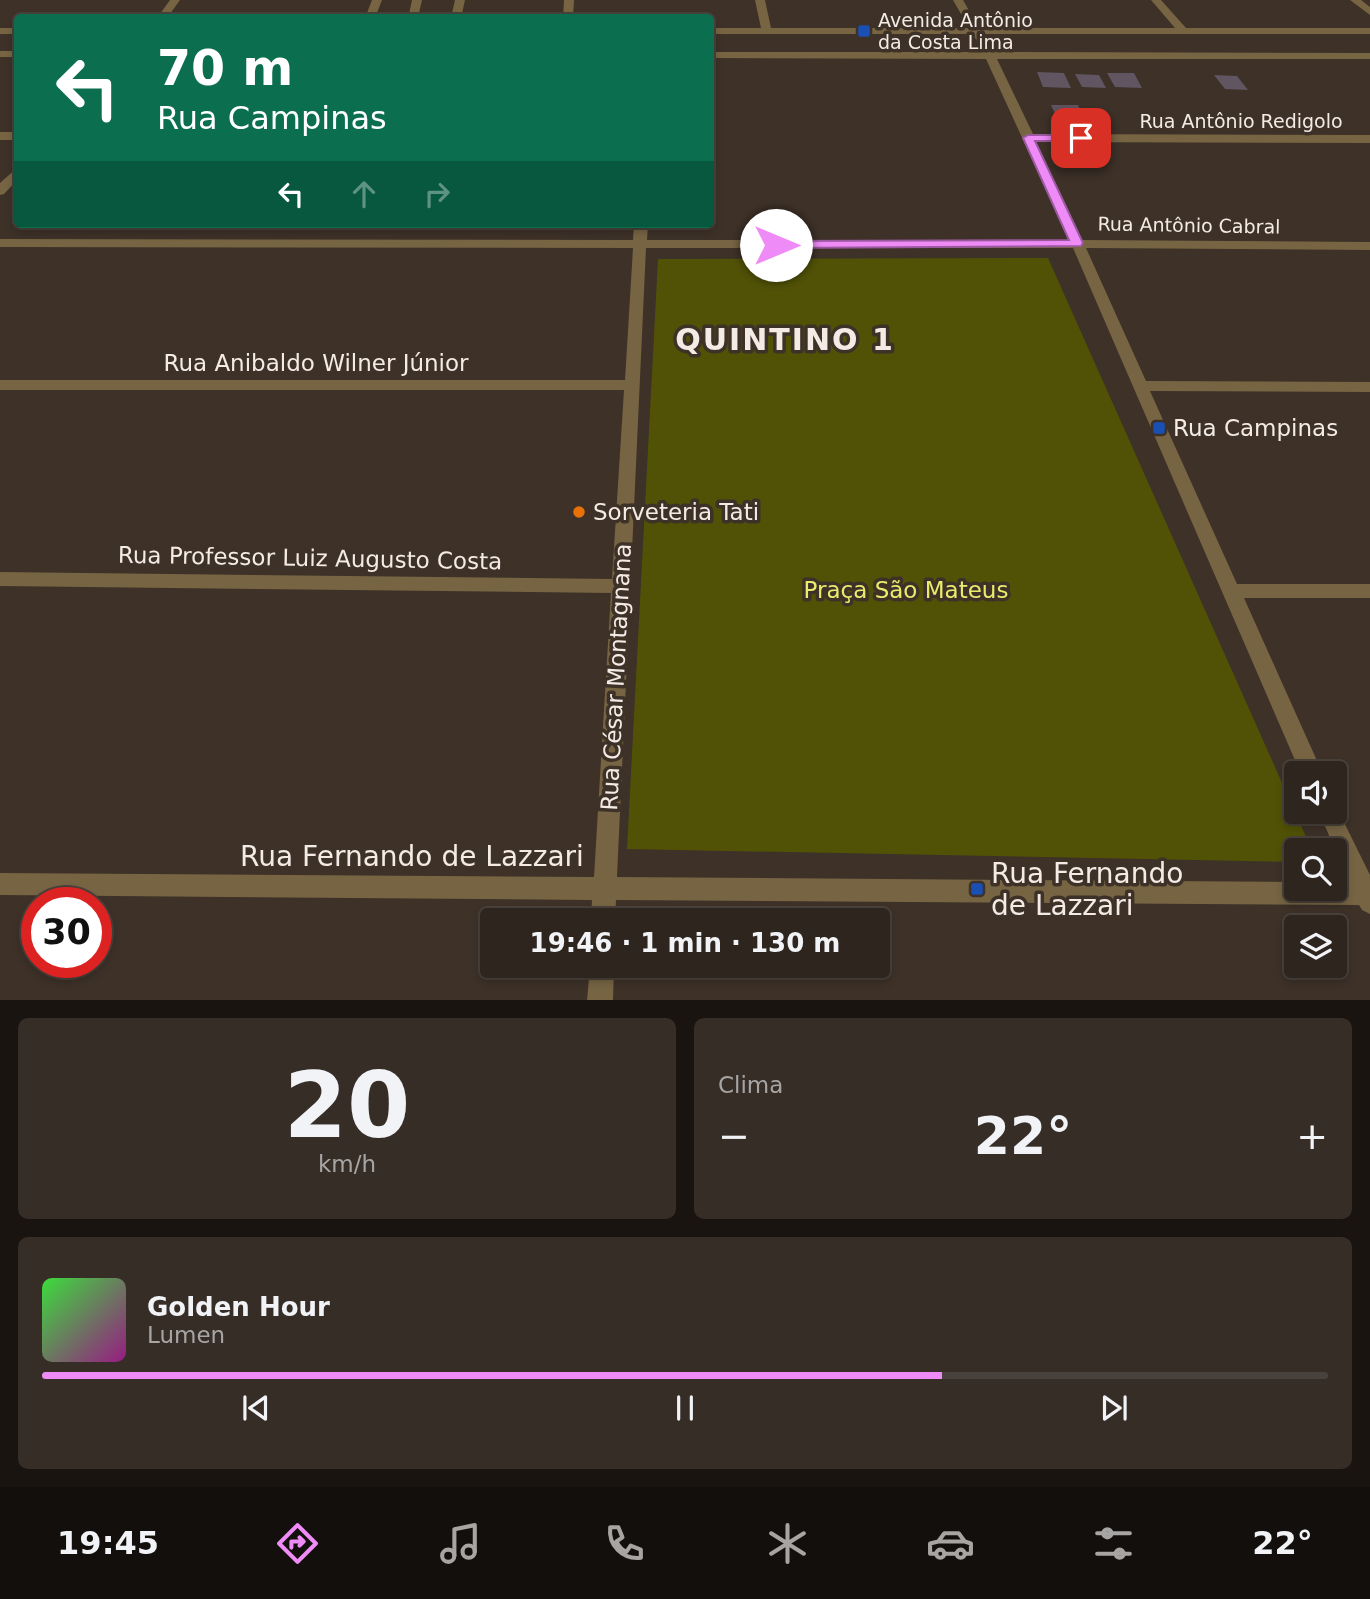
<!DOCTYPE html>
<html lang="pt">
<meta charset="utf-8">
<style>
body{margin:0;font-family:"DejaVu Sans",sans-serif;background:#362d27;color:#f1f3f6;height:100vh;display:flex;flex-direction:column;font-size:26px;white-space:nowrap}
*{box-sizing:border-box;margin:0}
p{font-size:23px;color:#a7a5a4}
.icon{flex:none;width:38px;height:38px;fill:none;stroke:currentColor;stroke-width:2;stroke-linecap:round;stroke-linejoin:round}
.map{position:relative;height:1000px;overflow:hidden}
.drawer{display:flex;flex-direction:column;gap:18px;padding:18px;background:#191410;flex:1}
.drawer>*{flex:none}
.guide{position:absolute;left:14px;top:14px;width:700px;height:214px;border-radius:7px;box-shadow:0 4px 10px #0003,0 0 0 2px #49423c;background:#0b6e4f;color:#fff;overflow:hidden}
.buttons{position:absolute;left:1284px;top:761px;display:grid;gap:14px}
.buttons a{display:grid;place-items:center;width:63px;height:63px;border-radius:7px;background:#2e251e;box-shadow:0 4px 10px #0003,0 0 0 2px #49423c;font-size:35px}
.speed{position:absolute;left:21px;top:887px;display:flex;gap:14px;font-size:35px;font-weight:700;text-align:center}
.speed>*{display:grid;place-content:center;width:91px;height:91px;border-radius:50%;background:#2e251e;box-shadow:0 4px 10px #0003,0 0 0 2px #49423c;line-height:1}
.speed .limit{border:10px solid #d22;background:#fff;color:#111}
.pin{position:absolute;display:grid;place-items:center;width:60px;height:60px;color:#fff;margin:-30px;border-radius:14px;box-shadow:0 4px 10px #0006}
.me{position:absolute;width:77px;margin:-38px;rotate:90deg;stroke-linejoin:round;filter:drop-shadow(0 0 5px #0008)}
.turn{display:flex;align-items:center;gap:24px;height:147px;padding:0 28px;font-size:32px}
.turn .icon{width:91px;height:91px;stroke-width:2.5}
.turn b{display:block;font-size:49px;line-height:60px}
.lanes{display:flex;align-items:center;height:66px;padding:0 28px;background:#0003;justify-content:center;gap:35px;direction:ltr}
.lanes .off{opacity:.35}
.big{font-size:52px;font-weight:800;line-height:1.1}
.drawer .card{flex:1;display:flex;flex-direction:column;justify-content:center;gap:10px;min-width:0;padding:0 24px;border-radius:10px;background:#362d27}
.drawer .dial{align-items:center;gap:0}
.dial b{font-size:91px;line-height:1}
.song{display:flex;align-items:center;gap:21px}
.cover{width:84px;height:84px;border-radius:10px;background:linear-gradient(135deg,hsl(120 70% 55%),hsl(310 70% 35%))}
.played{height:7px;border-radius:4px;background:linear-gradient(90deg,#ef8bf6 70%,#49423c 70%)}
.keys{display:flex;justify-content:space-around;direction:ltr}
.heat{display:flex;justify-content:space-between;align-items:center;font-size:38px;direction:ltr}
.drawer .tiles{flex:1;display:grid;gap:18px;grid-template-columns:1fr 1fr}
.card:last-child{grid-column:span 2}
.trip{position:absolute;left:480px;top:908px;width:410px;height:70px;border-radius:7px;background:#2e251e;box-shadow:0 4px 10px #0003,0 0 0 2px #49423c;font-weight:800;line-height:70px;text-align:center}
.dock{display:flex;height:112px;justify-content:space-around;align-items:center;background:#120f0c;color:#a7a5a4}
.dock .icon{width:49px;height:49px}
.dock .current{color:#ef8bf6}
.dock b{font-size:32px;color:#f1f3f6}
.map>svg:first-child{display:block}
.green{fill:#515206}
.building{fill:#605561}
.lines{fill:none;stroke-linecap:round;stroke-linejoin:round}
.minor{fill:#766443;fill-rule:evenodd}
.route{fill:#ef8bf6;stroke:#9b5aa0;stroke-width:2}
.transit-dot{fill:#1a4fb4;stroke:#3d3128;stroke-width:2.5}
.food-dot{fill:#e8710a;stroke:#3d3128;stroke-width:2.5}
.labels{text-anchor:middle;stroke-width:7;stroke-linejoin:round;paint-order:stroke}
.far-poi-label{font-size:19px;fill:#f4ebe5;stroke:#3d3128;text-anchor:start}
.far-street-label{font-size:19px;fill:#f4ebe5;stroke:#3d3128}
.street-label{font-size:23px;fill:#f4ebe5;stroke:#3d3128}
.poi-label{font-size:23px;fill:#f4ebe5;stroke:#3d3128;text-anchor:start}
.park-label{font-size:23px;fill:#e9eb6d;stroke:#3d3128}
.near-street-label{font-size:28px;fill:#f4ebe5;stroke:#3d3128}
.near-poi-label{font-size:28px;fill:#f4ebe5;stroke:#3d3128;text-anchor:start}
.district-label{font-size:30px;font-weight:bold;letter-spacing:2px;fill:#f4ebe5;stroke:#3d3128}
</style>
<div class="map">
<svg width="1370" height="1001" viewBox="0 0 1370 1001">
<rect width="100%" height="100%" fill="#3d3128"/>
<!-- green -->
<path class="green" d="M1048,258l264,592h-15v12l-670,-13 31,-590z"/>
<!-- building -->
<path class="building" d="M1037,72l27,1 7,15 -28,-1z
M1107,73h27l8,15 -27,-1z
M1075,74l24,1 7,13 -24,-1z
M1214,75l23,1 11,14 -23,-1z
M1051,105h27l8,17h-27z"/>
<g class="lines">
<!-- minor -->
<path class="minor" d="M170,0h10l-13,18h-10z
M372,0h10l-7,18h-10z
M412,0h10l-3,13h33l3,-13h10l-4,18h-48l-4,-4z
M564,0h10l-1,18h-10z
M755,0h10l6,28h198l-16,-28h10l16,28h196l-24,-28h10l25,28h184v6h-387l11,18 376,1v6h-373l36,75 337,1v8l-334,-1 46,98 288,2v8l-284,-2 60,133 224,1v10l-220,-1 87,193h133v14h-126l79,176h-22l-228,-526h-427l-29,629 680,5v7h38v-7h14l-30,-70h16v-8l35,71v39l-8,-4 -3,-5 -743,-5 -1,20h-24l1,-20 -592,-5v-22l594,4 17,-284 -611,-7v-14l612,7 12,-189h-624v-10h625l8,-132 -633,-1v-8l633,1 1,-16h14l-1,16h422l-83,-181 -276,-1v-6h273l-10,-18h-263v-6h51z
M1350,0h11l9,7v8z
M0,28h18v6h-18z
M0,51h18v6h-18z
M0,132h18v8h-18z
M18,167v12l-14,15 -4,1v-12z
M590,966h24l-1,35h-26z"/>
</g>
<!-- route -->
<path class="route" d="M1081,135l5,3 -2,3h-49l48,102 -2,3 -305,2 -6,-3 6,-4 293,-1 -46,-102 5,-3z"/>
<!-- markers -->
<g class="transit-dot">
<rect x="857" y="24" width="14" height="14" rx="3.5"/>
<rect x="1152" y="421" width="14" height="14" rx="3.5"/>
<rect x="970" y="882" width="14" height="14" rx="3.5"/>
</g>
<circle class="food-dot" cx="579" cy="512" r="7"/>
<g class="labels">
<!-- far-poi labels -->
<g class="far-poi-label">
<text x="878" y="27">Avenida Antônio<tspan x="878" dy="22">da Costa Lima</tspan></text>
</g>
<!-- far-street labels -->
<g class="far-street-label">
<text x="1241" y="128">Rua Antônio Redigolo</text>
<text transform="translate(1189 225) rotate(1)" y="7">Rua Antônio Cabral</text>
</g>
<!-- street labels -->
<g class="street-label">
<text x="316" y="371">Rua Anibaldo Wilner Júnior</text>
<text transform="translate(310 558) rotate(1)" y="8">Rua Professor Luiz Augusto Costa</text>
<text transform="translate(616 677) rotate(-87)" y="8">Rua César Montagnana</text>
</g>
<!-- poi labels -->
<g class="poi-label">
<text x="1173" y="436">Rua Campinas</text>
<text x="593" y="520">Sorveteria Tati</text>
</g>
<!-- park labels -->
<g class="park-label">
<text x="906" y="598">Praça São Mateus</text>
</g>
<!-- near-street labels -->
<g class="near-street-label">
<text x="412" y="866">Rua Fernando de Lazzari</text>
</g>
<!-- near-poi labels -->
<g class="near-poi-label">
<text x="991" y="883">Rua Fernando<tspan x="991" dy="32">de Lazzari</tspan></text>
</g>
<!-- district labels -->
<g class="district-label">
<text x="785" y="350">QUINTINO 1</text>
</g>
</g>
</svg>
<div class="buttons">
<a><svg class="icon" aria-label="sound" viewBox="0 0 24 24"><path d="M4 9h4l5-4v14l-5-4H4zM17 9q2 3 0 6"/></svg></a>
<a><svg class="icon" aria-label="search" viewBox="0 0 24 24"><circle cx="10" cy="10" r="6"/><path d="M15 15l6 6"/></svg></a>
<a><svg class="icon" aria-label="layers" viewBox="0 0 24 24"><path d="M12 4l9 5-9 5-9-5zM3 14l9 5 9-5"/></svg></a>
</div>
<div class="speed"><div class="limit">30</div></div>
<div class="pin" style="left:1081px;top:138px;background:#d93025"><svg class="icon" aria-label="arrive" viewBox="0 0 24 24"><path d="M6 21V4h12l-3 4 3 4H6"/></svg></div>
<svg class="me" style="left:776px;top:245px" viewBox="-20 -20 40 40"><circle r="19" fill="#fff"/><path d="M0-13L10 11 0 6-10 11z" fill="#ef8bf6"/></svg>
<div class="trip">19:46 · 1 min · 130 m</div>
<div class="guide">
<div class="turn"><svg class="icon" aria-label="left" viewBox="0 0 24 24"><path d="M17 20v-9H6M10 6l-5 5 5 5"/></svg><div><b>70 m</b>Rua Campinas</div></div>
<div class="lanes"><svg class="icon" aria-label="left" viewBox="0 0 24 24"><path d="M17 20v-9H6M10 6l-5 5 5 5"/></svg><svg class="icon off" aria-label="ahead" viewBox="0 0 24 24"><path d="M12 20V5M6 11l6-6 6 6"/></svg><svg class="icon off" aria-label="right" viewBox="0 0 24 24"><path d="M7 20v-9h11M14 6l5 5-5 5"/></svg></div>
</div>
</div>
<section class="drawer">
<div class="tiles">
<div class="card dial"><b>20</b><p>km/h</p></div>
<div class="card"><p>Clima</p>
<div class="heat"><a>−</a><b class="big">22°</b><a>+</a></div>
</div>
<div class="card">
<div class="song"><i class="cover"></i><div><b>Golden Hour</b><p>Lumen</p></div></div>
<div class="played"></div>
<div class="keys"><svg class="icon" aria-label="previous" viewBox="0 0 24 24"><path d="M18 5L8 12l10 7zM5 5v14"/></svg><svg class="icon" aria-label="pause" viewBox="0 0 24 24"><path d="M8 5v14M16 5v14"/></svg><svg class="icon" aria-label="next" viewBox="0 0 24 24"><path d="M6 5l10 7-10 7zM19 5v14"/></svg></div>
</div>
</div>
</section>
<nav class="dock">
<b>19:45</b>
<svg class="icon current" aria-label="directions" viewBox="0 0 24 24"><path d="M12 3l9 9-9 9-9-9zM9 14v-3h6M13 9l2 2-2 2"/></svg>
<svg class="icon" aria-label="music" viewBox="0 0 24 24"><path d="M9 18V5l10-2v13"/><circle cx="6" cy="18" r="3"/><circle cx="16" cy="16" r="3"/></svg>
<svg class="icon" aria-label="phone" viewBox="0 0 24 24"><path d="M5 4h4l2 5-3 2q2 4 5 5l2-3 5 2v4C11 20 4 13 5 4z"/></svg>
<svg class="icon" aria-label="climate" viewBox="0 0 24 24"><path d="M12 3v18M4 7l16 10M4 17L20 7"/></svg>
<svg class="icon" aria-label="car" viewBox="0 0 24 24"><path d="M5 17H2v-5l4-1 3-4h7l3 4 3 1v5h-3M9 17h6M6 11h13"/><circle cx="7" cy="17" r="2"/><circle cx="17" cy="17" r="2"/></svg>
<svg class="icon" aria-label="filters" viewBox="0 0 24 24"><path d="M4 7h16M4 17h16"/><circle cx="9" cy="7" r="2"/><circle cx="15" cy="17" r="2"/></svg>
<b>22°</b>
</nav>
